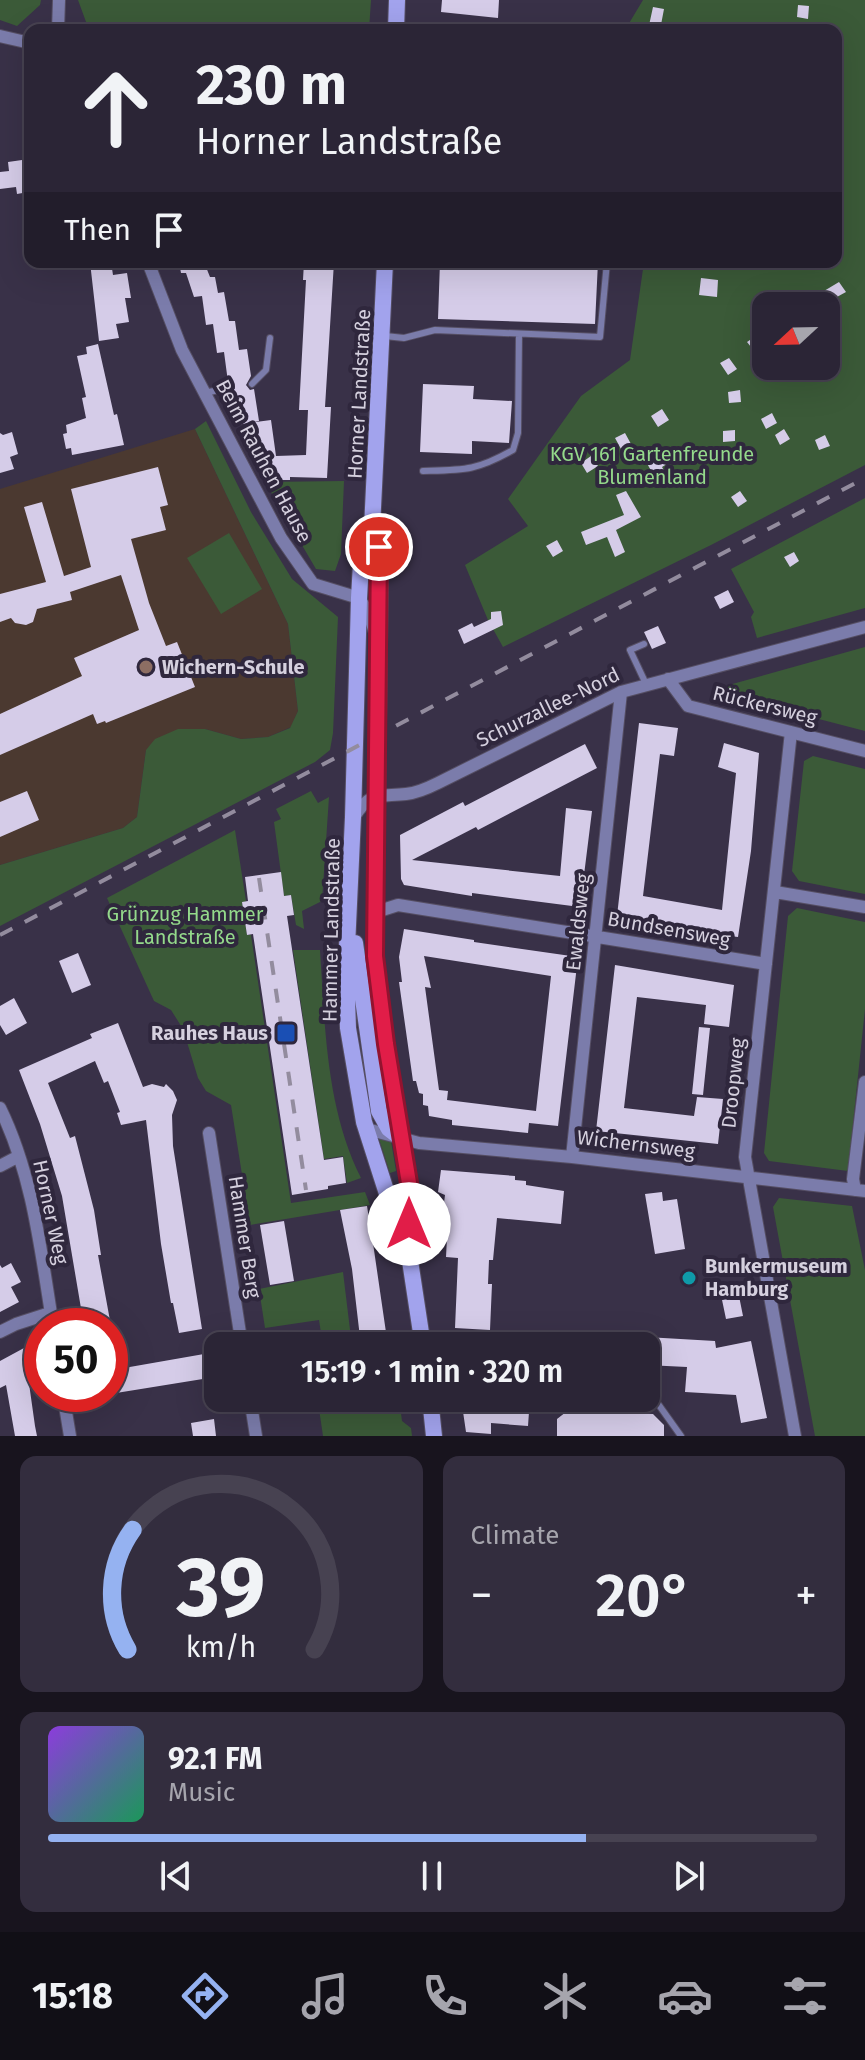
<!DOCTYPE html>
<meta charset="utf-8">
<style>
body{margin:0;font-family:"Fira Sans",sans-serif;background:#332d3e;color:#f1f3f6;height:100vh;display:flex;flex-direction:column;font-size:30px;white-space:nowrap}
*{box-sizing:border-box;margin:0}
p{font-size:26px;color:#a6a5ad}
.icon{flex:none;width:44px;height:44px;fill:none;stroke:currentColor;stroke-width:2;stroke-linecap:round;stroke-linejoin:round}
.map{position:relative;height:1436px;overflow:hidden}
.sheet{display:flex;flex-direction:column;gap:20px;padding:20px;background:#18141e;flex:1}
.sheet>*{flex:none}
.top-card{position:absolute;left:24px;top:24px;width:818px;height:244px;border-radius:16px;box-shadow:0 8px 32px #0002,0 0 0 2px #474251;background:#2b2536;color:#f1f3f6;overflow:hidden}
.needle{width:52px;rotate:248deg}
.fabs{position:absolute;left:752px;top:292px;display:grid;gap:16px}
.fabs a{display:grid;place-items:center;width:88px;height:88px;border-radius:16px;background:#2b2536;box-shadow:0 8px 32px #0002,0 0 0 2px #474251;font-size:40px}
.speed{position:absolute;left:24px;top:1308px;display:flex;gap:16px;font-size:40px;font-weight:700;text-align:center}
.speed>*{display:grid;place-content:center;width:104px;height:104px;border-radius:50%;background:#2b2536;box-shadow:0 8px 32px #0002,0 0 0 2px #474251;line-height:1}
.speed .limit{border:12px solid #d22;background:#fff;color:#111}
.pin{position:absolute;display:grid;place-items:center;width:68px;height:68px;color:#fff;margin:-34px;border:4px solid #fff;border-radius:50%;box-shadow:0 2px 8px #0007}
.me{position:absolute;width:88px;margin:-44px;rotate:0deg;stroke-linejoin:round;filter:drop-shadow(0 0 6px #0008)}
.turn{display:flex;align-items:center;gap:28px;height:168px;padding:0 40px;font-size:36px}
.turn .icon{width:104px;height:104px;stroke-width:2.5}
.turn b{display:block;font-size:56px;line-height:68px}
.then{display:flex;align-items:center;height:76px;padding:0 40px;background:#0003;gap:16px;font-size:30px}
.big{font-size:60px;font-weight:600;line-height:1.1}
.sheet .card{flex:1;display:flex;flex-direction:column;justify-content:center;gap:12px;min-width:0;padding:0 28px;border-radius:16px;background:#332d3e}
.sheet .dial{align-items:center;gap:0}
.dial svg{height:208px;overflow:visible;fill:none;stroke:#474251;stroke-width:7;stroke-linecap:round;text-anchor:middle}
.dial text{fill:#f1f3f6;stroke:none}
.song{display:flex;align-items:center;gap:24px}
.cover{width:96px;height:96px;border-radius:12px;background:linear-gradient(135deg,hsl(270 70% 55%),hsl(150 70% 35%))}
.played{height:8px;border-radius:4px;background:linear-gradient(90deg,#95b2f1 70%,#474251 70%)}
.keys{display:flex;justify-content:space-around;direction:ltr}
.heat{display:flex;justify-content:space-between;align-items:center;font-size:44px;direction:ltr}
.sheet .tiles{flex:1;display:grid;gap:20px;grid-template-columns:1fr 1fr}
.card:last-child{grid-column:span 2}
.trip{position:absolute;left:204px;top:1332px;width:456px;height:80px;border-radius:16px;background:#2b2536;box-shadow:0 8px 32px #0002,0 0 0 2px #474251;font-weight:600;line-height:80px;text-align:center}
.tab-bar{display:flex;height:128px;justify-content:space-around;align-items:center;background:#110f16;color:#a6a5ad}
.tab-bar .icon{width:56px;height:56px}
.tab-bar .selected{color:#95b2f1}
.tab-bar b{font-size:36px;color:#f1f3f6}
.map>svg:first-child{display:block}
.education{fill:#4b3930}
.green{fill:#3b5a38;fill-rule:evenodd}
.building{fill:#d5cce8;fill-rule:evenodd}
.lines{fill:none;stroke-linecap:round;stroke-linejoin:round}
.service-casing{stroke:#554e63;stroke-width:8}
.minor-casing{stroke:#554e63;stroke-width:14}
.secondary-casing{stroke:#554e63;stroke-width:18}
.service{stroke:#7b7cab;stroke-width:6}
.minor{stroke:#7b7cab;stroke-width:12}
.secondary{stroke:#a2a3ed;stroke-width:16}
.rail{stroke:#938c9e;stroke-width:4;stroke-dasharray:14 14;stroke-linecap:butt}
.route-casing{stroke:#92132f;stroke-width:20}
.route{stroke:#e11d48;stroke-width:14}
.education-dot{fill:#8d6e63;stroke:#2f273d;stroke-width:3}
.transit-dot{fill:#1a4fb4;stroke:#2f273d;stroke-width:3}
.culture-dot{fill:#0f9aa8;stroke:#2f273d;stroke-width:3}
.labels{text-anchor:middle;stroke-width:8;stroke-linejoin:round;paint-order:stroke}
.street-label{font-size:20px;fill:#d5d0de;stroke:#2f273d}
.park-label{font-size:20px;fill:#94d98b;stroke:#2f273d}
.poi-label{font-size:20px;font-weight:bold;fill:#d5d0de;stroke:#2f273d;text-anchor:start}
</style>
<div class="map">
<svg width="865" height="1436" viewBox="0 0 865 1436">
<rect width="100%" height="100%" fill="#393148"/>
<!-- education -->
<path class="education" d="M195,429l93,195 10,87 -7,16 -23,10 -27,2 -36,-10 -59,21 -9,67 -14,11 -123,37v-376z"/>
<!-- green -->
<path class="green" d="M0,0h41l-1,5 -23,21 -17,-6z
M78,0h293l-2,30h-280z
M643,0h222v465l-154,80 -208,102 -15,-27 -23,-55 63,-39 -20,-27 73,-103 49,-36 14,-98h192v-232h-211zM766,306h60v60h-60z
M206,421l45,91 41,67 46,38 -5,116 -3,17 -15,12 -315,164v-61l123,-37 14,-11 9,-67 9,-11 23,-10h27l36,10 27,-2 22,-9 8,-17 -10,-87 -93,-195z
M344,481l-3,73 -6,17 -19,-2 -51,-87z
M865,498v110l-108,30 -6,-21 3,-5 -23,-43z
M229,533l33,56 -41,25 -34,-56z
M865,647v84l-147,-38v-5z
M813,756l52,13v125l-66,-13 -7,-10 12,-110z
M311,791l7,12 11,-6 -7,104 -20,10 2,18 -8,-4 -5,-30 -7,1 -10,-74 7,-3 -5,-10z
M235,830l11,71 -4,2 5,32h4l40,268 74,-11 5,13 -120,20 -19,-120 -25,-14 -8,-13 -15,-49 -12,-19 -17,-9 -47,-103z
M797,908l68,14v87l-17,162 -79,-10 -5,-8 24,-237z
M293,950h27c5,77 6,158 41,228l-14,5 -4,-27 -19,3z
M379,1139l12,2 5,30 -6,2z
M779,1198l73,8 13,64v166h-50l-42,-229z
M343,1272l9,74h-29l-4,-26 -54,8 -6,-39z
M330,1398h69l3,23 9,7 1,8h-89l-5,-34 12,-1z"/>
<!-- building -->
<path class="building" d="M442,0h57l-1,18 -57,-6z
M798,5l11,1 -1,13 -11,-2z
M653,7l11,2 -4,21h-12z
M29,159l-1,33 -11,2 -1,-7 -16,2v-17l9,-1 -1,-9z
M90,262h21l2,13 14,-2 4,25h-6l4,24 -13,2 3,14 -20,3z
M179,262h25l6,15h5l3,16 6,-1 5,29h6l4,29 8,-1 4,27 -5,9 4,5 4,-1 5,32 -22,4 -5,-32 3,-5 -2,-4 -5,-2 -4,-30 -7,1 -4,-29 -7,1 -4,-29 -8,1 -8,-24h-5z
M304,262h30l-9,145h6l-4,71 -37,-1v3h-25l-3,-25 -8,1 -5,-33 22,-3 5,36 30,-1 2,-45h-9l7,-130h-3z
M440,262h158l-3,62 -157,-5z
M701,278l17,2 -1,17 -18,-2z
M839,282l7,10 -11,6 -1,-3 -14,11h-21z
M766,329v15l-11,8 -8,-10z
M98,344l16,71 3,-1 7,31 -52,10 -1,-7 -5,1 -3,-15 4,-1 -1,-8 20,-7 -4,-20 4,-1 -9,-41 10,-2 -1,-7z
M729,358l8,11 -9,6 -8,-12z
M423,384l51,2 -1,13 39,2 -3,42 -37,-2v13l-52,-2z
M740,390l1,12 -12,1 -1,-11z
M662,409l7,11 -11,7 -7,-11z
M772,413l5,10 -11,6 -5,-10z
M784,429l6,10 -10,6 -5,-10z
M735,430v11l-12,1v-11z
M12,432l6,22 -8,3 4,12 -14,4v-40l3,2z
M625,433l6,11 -10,5 -6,-11z
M825,435l5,11 -11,4 -4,-10z
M661,448l9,14 -8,5 7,12 -10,6 -15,-27z
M591,456l7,10 -11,7 -6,-10z
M158,467l10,38 -8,2 6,23 -35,9 18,64 17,43 11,-4 18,45 -89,36 -1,-2 -8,3 -4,-10 -93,41v-41l82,-38 -8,-18 65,-28 -18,-55 -51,17 2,8 -35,9 -4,13 -7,3 -11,-2 -4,-5 -11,4v-28l46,-12 -22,-75 18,-5 22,74 27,-9 -20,-78z
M626,491l15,26 -25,13 9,22 -10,5 -8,-20 -21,8 -5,-13 43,-17 -8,-20z
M740,491l7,10 -9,6 -7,-10z
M557,540l6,11 -10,6 -7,-11z
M794,552l5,9 -9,6 -6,-10z
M728,590l6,12 -14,7 -6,-12z
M501,611l2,14 -39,19 -6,-14 14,-7 2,4 17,-8v-7z
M658,626l8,17 -14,6 -8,-17z
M639,723l39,5 -4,28 -14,-2 -17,142 79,14 14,-137 -18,-6 6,-24 35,10 -8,98 -13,86 -48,-6 1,-3 -22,-4 -1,4 -14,-2 1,-4 -38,-6z
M585,744l12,24 -119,62 -2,-3 -64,33 148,16 6,-68 26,3 -12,96 -108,-14v3l-68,-11 -3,-6 -1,-44 63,-33 2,4z
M27,791l12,29 -39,17v-35z
M281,872l3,24 7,-1 3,20 -7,1 37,244 19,-3 3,26 -18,3v3l-36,6 -39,-261 -6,1 -5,-33 6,-1 -3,-24z
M404,929l70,11v2l104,15 -20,169 -29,-3 -1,10 -76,-8v-5l-23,-4 -1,-10 -5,-1v-11l-4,-1 -3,-12h-3l-14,-99h3l-3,-25zM424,956l127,20 -15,135 -89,-11 1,-9 -9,-1 -14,-103 6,1z
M78,953l13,32 -19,8 -13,-32z
M615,965l119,20 -5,42 -25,-3 2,-19 -69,-8 -13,111 70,8 3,-19 26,2 -5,45 -122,-13z
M14,998l13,25 -21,12 -6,-10v-19z
M118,1023l25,64 9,-3 12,3 2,-3 7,7 4,9 -5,15 1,31 29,183 -23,4 -6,-30h-2l-10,-59 -15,-124 -25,5 -4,-12 3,-1 -12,-31 -4,2 -9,-22 -47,22 22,55 5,-2 19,74 7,45h-3l13,71h-27l-22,-130 -22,-72 -21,-54 73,-32 -2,-4z
M699,1027l11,1 -7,67 -11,-1z
M441,1170l74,6v4l11,1v4l38,6 -3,33 -64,-6 -4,42h-4l-1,24h4l-2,46 -35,-2 3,-70 -12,-1 1,-20 -7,-2 5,-40 -7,-3z
M662,1192l1,9 14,-2 8,50 -30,5 -10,-60z
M367,1206l7,44 14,96h-27l-9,-77 -12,-59z
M284,1221l10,60 -24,4 -10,-60z
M11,1263l10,19 -10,5 8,15 -19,10v-47l2,3z
M738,1291l5,25 -17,3 -5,-24z
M646,1337l69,4 1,7 35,-7 16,77 -26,5 -5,-28 -51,-3 2,-25 -41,-2z
M110,1340h6l8,28 80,-14 5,24 -99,16z
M24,1348l11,78 2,10h-22l-9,-51 -6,3v-27z
M461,1398h69l-2,28 -37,-3v11l-25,-2z
M594,1403l14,2v8l45,1 11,11v11h-107v-17l9,-7 16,1 4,-4 4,1z
M214,1419l2,17h-23l-2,-13z"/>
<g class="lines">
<!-- service casing -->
<g class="service-casing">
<path id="service" d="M385,336l19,2 31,-8 165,7 7,-75
M252,384l14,-14 4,-32
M204,393l25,-5
M423,471c41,-1 53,0 90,-21l5,-17 1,-99
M644,644l-14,6 16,34
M646,1397l10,4 25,35"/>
</g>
<!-- minor casing -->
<g class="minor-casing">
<path id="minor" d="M58,30l1,-30
M0,36l30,7
M148,262l34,88 99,188 32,46 46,14 9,14 8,23
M668,679l20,27 177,45
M791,732l-46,425 50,279
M354,817c16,-26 25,-20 52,-23 11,-1 22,-6 32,-11l183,-91 244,-65
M775,892l90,15
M376,912l22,-7 368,59
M0,1108c33,67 41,145 53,218
M367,1129l52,14 153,14 293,34
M209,1133l33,213
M572,1157l49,-465
M0,1166l19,-10
M855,1190l-2,-11 12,-97
M0,1332l16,-8 34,-11
M63,1394l7,42
M250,1398l6,38"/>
</g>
<!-- secondary casing -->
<g class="secondary-casing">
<path id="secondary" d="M396,30l1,-30
M385,262l-13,266 7,19 1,21 -5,388 11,88 24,145 -3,52
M372,528l-10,18 -3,52 -6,219 -7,152 2,59 16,94 25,78 18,41 16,105
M355,943l24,168 10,18 13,10
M430,1398l4,38"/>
</g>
<!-- service -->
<use href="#service" class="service"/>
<!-- minor -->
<use href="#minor" class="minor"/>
<!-- secondary -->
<use href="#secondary" class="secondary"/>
<!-- rail -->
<path class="rail" d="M259,878l47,312
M0,935l865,-457"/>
</g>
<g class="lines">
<!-- route casing -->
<g class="route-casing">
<path id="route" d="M379,547l-4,409 11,88 24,145 -1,35"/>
</g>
<!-- route -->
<use href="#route" class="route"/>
</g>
<!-- markers -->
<circle class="education-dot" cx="146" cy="667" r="8"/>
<rect class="transit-dot" x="276" y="1023" width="20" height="20" rx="4"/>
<circle class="culture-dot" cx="689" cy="1278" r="8"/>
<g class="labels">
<!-- street labels -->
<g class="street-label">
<text transform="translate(359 394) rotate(-87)" y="7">Horner Landstraße</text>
<text transform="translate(264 461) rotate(62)" y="7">Beim Rauhen Hause</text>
<text transform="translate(765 705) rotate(14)" y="7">Rückersweg</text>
<text transform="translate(548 707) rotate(-26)" y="7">Schurzallee-Nord</text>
<text transform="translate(578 922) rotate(-84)" y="7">Ewaldsweg</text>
<text transform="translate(669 929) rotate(10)" y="7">Bundsensweg</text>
<text transform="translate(331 930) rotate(-89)" y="7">Hammer Landstraße</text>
<text transform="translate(733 1083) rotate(-84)" y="7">Droopweg</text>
<text transform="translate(636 1144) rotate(7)" y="7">Wichernsweg</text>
<text transform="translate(51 1212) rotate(78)" y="7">Horner Weg</text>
<text transform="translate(245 1237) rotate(81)" y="7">Hammer Berg</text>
</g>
<!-- park labels -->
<g class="park-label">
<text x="652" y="461">KGV 161 Gartenfreunde<tspan x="652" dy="23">Blumenland</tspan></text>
<text x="185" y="921">Grünzug Hammer<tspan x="185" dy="23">Landstraße</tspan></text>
</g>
<!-- poi labels -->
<g class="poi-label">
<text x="162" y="674">Wichern-Schule</text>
<text x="268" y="1040" text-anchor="end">Rauhes Haus</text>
<text x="705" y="1273">Bunkermuseum<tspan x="705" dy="23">Hamburg</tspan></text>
</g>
</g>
</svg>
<div class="fabs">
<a><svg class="needle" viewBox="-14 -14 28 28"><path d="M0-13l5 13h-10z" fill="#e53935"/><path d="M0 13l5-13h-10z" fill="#a6a5ad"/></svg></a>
</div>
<div class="speed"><div class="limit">50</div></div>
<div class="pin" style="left:379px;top:547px;background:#d93025"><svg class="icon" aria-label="arrive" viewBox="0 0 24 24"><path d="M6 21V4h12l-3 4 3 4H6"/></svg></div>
<svg class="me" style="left:409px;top:1224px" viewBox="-20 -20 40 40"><circle r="19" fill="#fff"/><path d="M0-13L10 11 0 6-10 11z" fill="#e11d48"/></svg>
<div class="trip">15:19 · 1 min · 320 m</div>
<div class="top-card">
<div class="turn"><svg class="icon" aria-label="ahead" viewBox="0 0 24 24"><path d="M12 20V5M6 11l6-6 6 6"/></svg><div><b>230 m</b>Horner Landstraße</div></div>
<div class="then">Then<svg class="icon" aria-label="arrive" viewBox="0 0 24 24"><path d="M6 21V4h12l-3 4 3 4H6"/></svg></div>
</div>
</div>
<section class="sheet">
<div class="tiles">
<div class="card dial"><svg viewBox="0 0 100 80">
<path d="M14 69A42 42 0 1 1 86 69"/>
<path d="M14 69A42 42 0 0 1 16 23" stroke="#95b2f1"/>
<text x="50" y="56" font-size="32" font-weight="700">39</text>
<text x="50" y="72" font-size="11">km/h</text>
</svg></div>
<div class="card"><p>Climate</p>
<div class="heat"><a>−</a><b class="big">20°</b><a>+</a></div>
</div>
<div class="card">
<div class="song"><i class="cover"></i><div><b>92.1 FM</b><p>Music</p></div></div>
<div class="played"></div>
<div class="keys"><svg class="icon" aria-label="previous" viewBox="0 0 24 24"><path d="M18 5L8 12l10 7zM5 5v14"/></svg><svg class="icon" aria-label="pause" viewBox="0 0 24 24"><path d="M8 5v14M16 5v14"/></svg><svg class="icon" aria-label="next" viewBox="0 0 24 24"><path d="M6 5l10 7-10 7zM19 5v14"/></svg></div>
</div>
</div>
</section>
<nav class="tab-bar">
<b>15:18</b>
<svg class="icon selected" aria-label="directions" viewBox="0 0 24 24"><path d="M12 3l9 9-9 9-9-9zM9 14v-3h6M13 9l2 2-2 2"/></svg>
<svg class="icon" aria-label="music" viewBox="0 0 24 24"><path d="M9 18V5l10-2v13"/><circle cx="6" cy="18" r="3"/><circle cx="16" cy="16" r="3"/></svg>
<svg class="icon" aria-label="phone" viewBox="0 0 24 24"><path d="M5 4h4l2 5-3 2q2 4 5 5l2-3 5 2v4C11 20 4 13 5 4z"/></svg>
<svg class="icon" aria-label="climate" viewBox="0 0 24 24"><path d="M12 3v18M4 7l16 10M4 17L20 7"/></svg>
<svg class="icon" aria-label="car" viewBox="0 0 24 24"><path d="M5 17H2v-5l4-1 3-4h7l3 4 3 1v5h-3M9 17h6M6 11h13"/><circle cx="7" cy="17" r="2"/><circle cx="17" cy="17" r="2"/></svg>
<svg class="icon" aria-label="filters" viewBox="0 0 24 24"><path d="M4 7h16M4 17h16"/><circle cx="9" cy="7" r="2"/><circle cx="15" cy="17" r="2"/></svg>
</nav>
